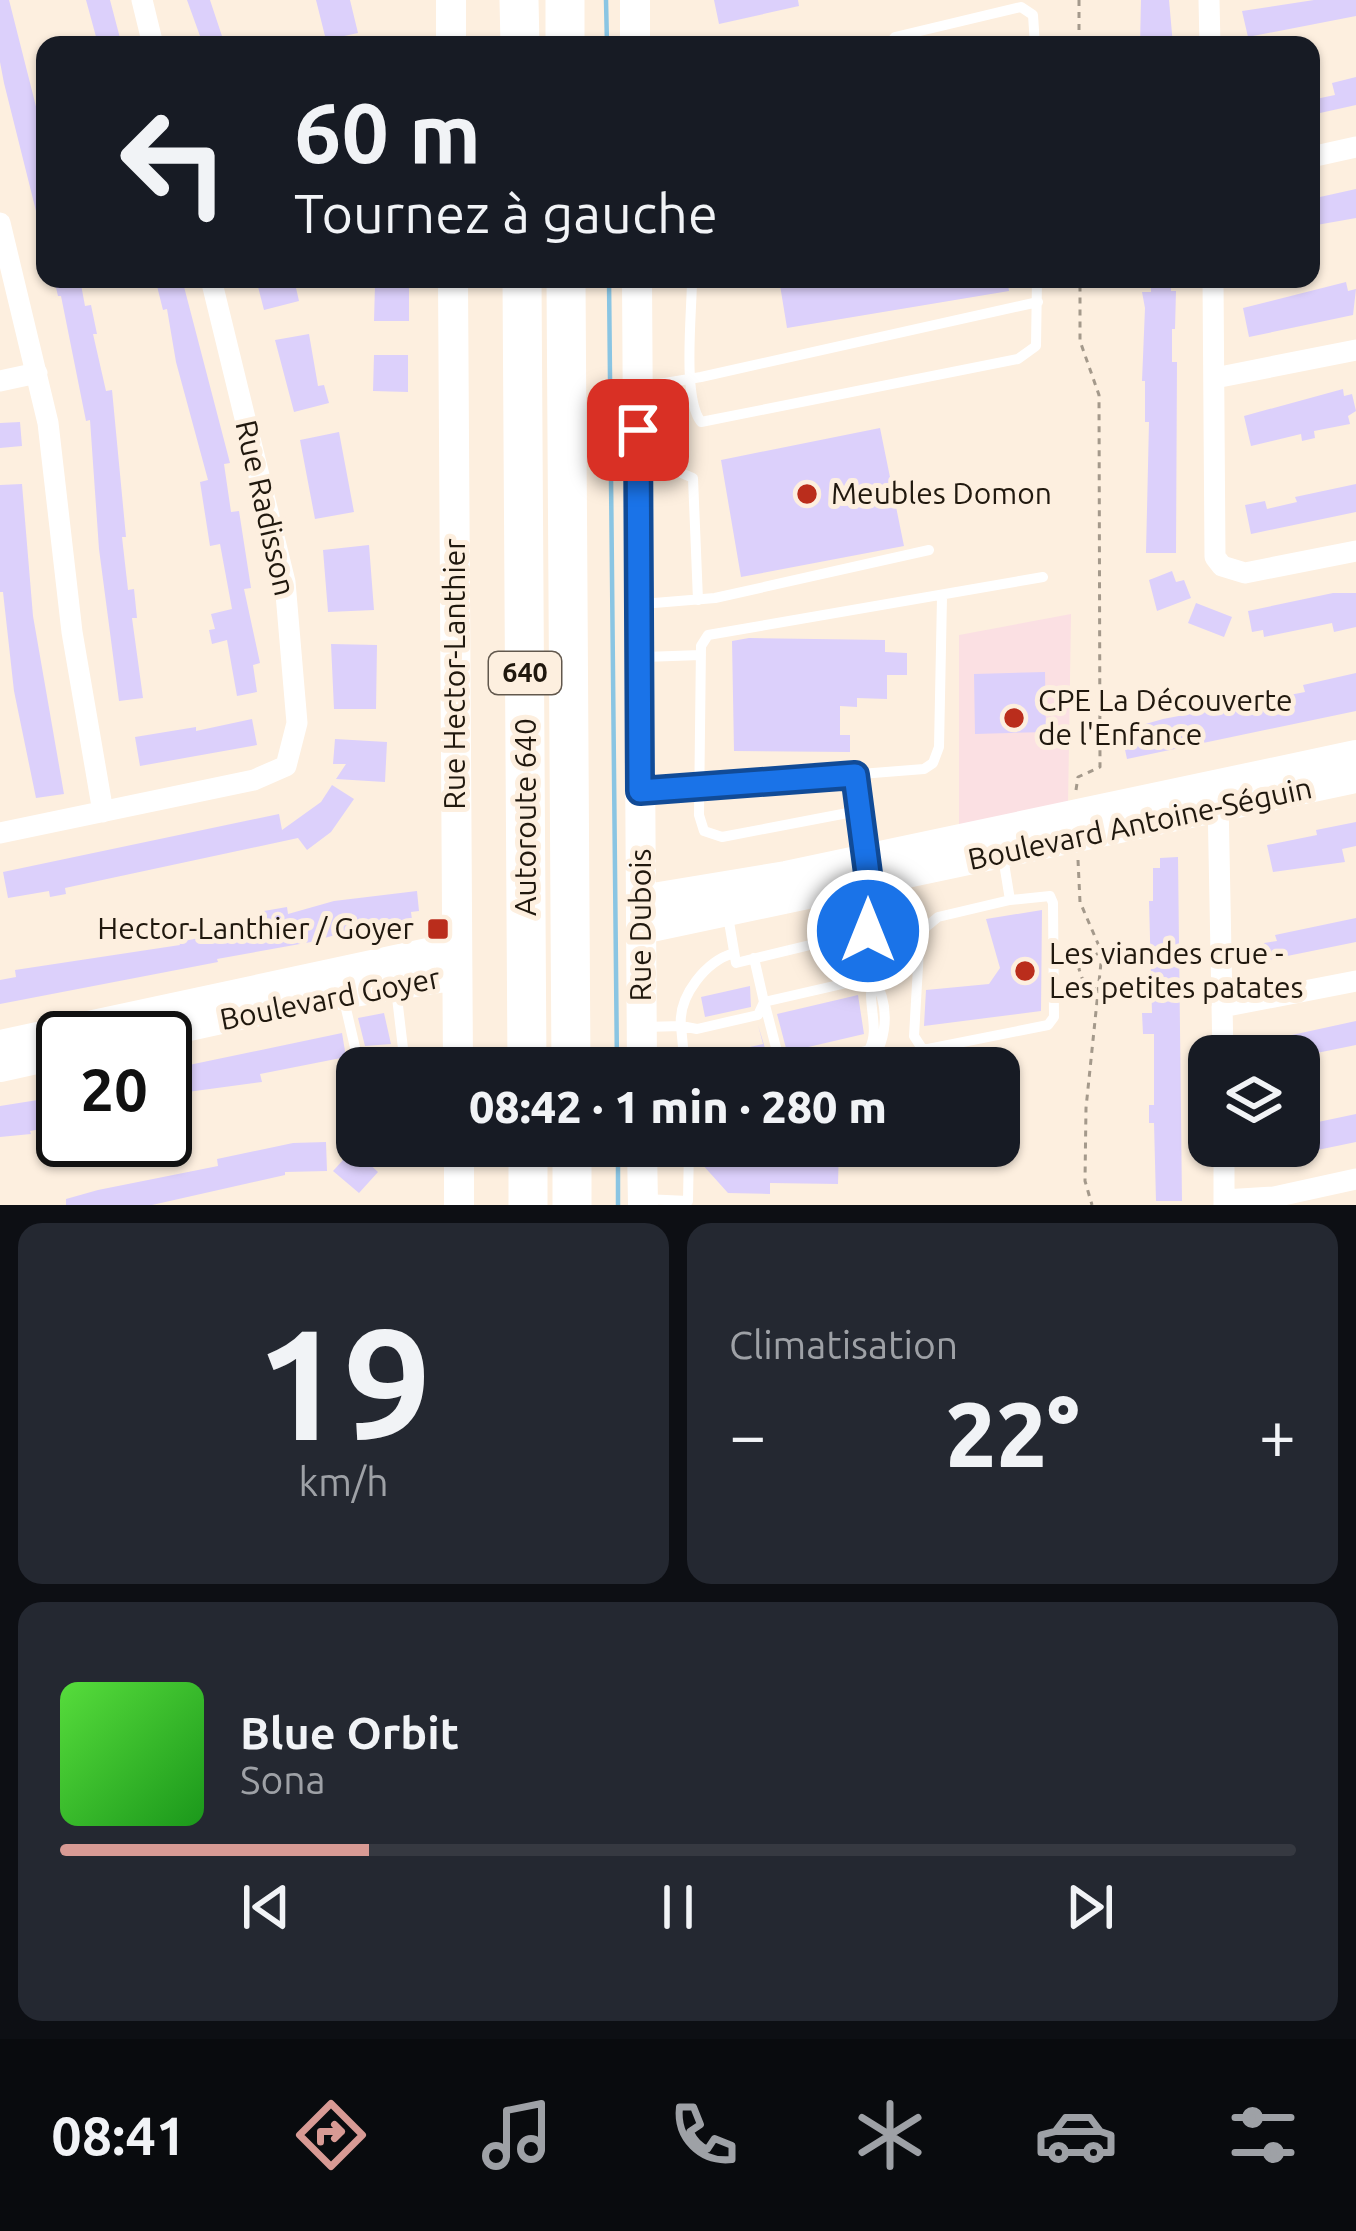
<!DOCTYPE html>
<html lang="fr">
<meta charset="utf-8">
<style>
body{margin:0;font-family:Ubuntu,sans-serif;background:#242831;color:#f1f3f6;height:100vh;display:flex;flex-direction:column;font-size:45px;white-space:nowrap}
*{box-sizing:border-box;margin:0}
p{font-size:39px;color:#9ea1a6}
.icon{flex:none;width:66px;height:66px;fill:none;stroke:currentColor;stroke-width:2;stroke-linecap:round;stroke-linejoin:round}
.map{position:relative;height:1205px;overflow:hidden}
.drawer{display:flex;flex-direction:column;gap:18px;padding:18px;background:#0d0f14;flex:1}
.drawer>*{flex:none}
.guide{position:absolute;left:36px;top:36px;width:1284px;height:252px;border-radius:24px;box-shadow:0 3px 9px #0004;background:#171b24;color:#f1f3f6;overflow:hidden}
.buttons{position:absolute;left:1188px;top:1035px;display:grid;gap:24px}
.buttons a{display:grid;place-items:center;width:132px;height:132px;border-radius:24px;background:#171b24;box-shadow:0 3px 9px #0004;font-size:60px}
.speed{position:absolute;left:36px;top:1011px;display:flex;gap:24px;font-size:60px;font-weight:700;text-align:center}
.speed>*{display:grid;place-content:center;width:156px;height:156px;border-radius:50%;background:#171b24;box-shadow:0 3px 9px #0004;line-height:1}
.speed .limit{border:6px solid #111;border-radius:18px;background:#fff;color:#111}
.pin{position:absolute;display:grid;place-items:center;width:102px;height:102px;color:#fff;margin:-51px;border-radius:24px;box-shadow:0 6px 18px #0006}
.me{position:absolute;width:132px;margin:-66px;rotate:0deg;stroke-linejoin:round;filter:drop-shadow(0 0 9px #0008)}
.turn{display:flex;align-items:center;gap:42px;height:252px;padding:0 60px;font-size:54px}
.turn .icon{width:156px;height:156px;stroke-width:2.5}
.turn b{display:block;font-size:84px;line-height:102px}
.big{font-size:90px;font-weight:800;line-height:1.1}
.drawer .card{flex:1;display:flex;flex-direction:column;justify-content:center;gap:18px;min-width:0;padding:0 42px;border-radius:24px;background:#242831}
.drawer .dial{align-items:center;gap:0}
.dial b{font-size:156px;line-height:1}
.song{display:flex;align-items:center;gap:36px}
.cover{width:144px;height:144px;border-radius:18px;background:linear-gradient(135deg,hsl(110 70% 55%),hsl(120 70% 35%))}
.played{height:12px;border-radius:6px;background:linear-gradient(90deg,#d89a94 25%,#363941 25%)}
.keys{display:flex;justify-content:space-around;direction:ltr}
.heat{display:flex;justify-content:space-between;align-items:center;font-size:66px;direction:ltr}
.drawer .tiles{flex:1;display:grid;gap:18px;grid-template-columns:1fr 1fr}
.card:last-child{grid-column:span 2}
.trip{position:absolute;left:336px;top:1047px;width:684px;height:120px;border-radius:24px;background:#171b24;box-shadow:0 3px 9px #0004;font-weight:800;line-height:120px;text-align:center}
.menu{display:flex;height:192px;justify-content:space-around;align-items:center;background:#090b0e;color:#9ea1a6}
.menu .icon{width:84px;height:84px}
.menu .selected{color:#d89a94}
.menu b{font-size:54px;color:#f1f3f6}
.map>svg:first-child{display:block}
.education{fill:#fbe0e3}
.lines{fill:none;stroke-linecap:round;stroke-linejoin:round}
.stream{stroke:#8ac5e3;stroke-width:4.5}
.building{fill:#dcd0fb}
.path{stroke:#a4998b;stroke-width:3;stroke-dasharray:6 6;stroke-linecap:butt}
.lane{stroke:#fff;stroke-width:10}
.street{stroke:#fff;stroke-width:21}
.secondary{stroke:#fff;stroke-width:30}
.highway{stroke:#fff;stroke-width:39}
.route-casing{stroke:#114b97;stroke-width:30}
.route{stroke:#1a73e8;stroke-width:21}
.poi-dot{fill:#ba2d1c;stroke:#fdefdf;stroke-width:4.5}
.labels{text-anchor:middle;stroke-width:10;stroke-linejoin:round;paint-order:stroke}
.shield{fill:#fdefdf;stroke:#62584d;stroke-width:3}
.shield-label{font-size:27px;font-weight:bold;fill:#20180e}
.poi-label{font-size:30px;fill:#20180e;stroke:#fdefdf;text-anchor:start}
.street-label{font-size:30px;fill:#20180e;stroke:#fdefdf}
</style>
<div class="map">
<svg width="1356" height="1205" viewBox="0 0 1356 1205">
<rect width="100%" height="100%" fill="#fdefdf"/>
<!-- education -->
<path class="education" d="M1071,614l-3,190 -109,22v-191z"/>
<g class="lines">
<!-- stream -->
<path class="stream" d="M606,0l1,45
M609,279l8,789
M618,1146v59"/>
</g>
<!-- building -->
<path class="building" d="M0,0h9l36,142v76l-7,1 -34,-136 -4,-21z
M86,0h24l10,38 -22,6z
M187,0h23l15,45h-40l-1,-5 16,-4z
M316,0h34l8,33 -32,7z
M714,0h84l1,6 -80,18z
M1141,0h28l4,45h-33z
M1314,0h42v16l-108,21 -6,-26z
M1356,77v28l-45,10v-15l24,-5 -3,-12z
M1356,189v29l-45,8v-27z
M54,279h26l5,27 6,-1 6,29h-4l13,57 6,-1 14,147h-4l6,53 6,-1 3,29h-5l11,80 -24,3 -20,-152 -9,-129 -4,1 -25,-125h-3z
M182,279l48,184 -6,1 7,48 8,-1 12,77 -7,1 16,74 -7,2 4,27 -20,4 -10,-56 -15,4 -3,-14 6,-1 -4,-15 21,-5 -12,-65 -10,2 -10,-64 8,-2 -32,-118 -9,-53 -4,1 -6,-24z
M256,279h38l5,22 -35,9z
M779,279h228l2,12 -222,37z
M1151,281h20v10h5l-1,38h-3v33h5l-1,191h-30l3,-131h-4v-41h-3l3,-73 -3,-16h9z
M1346,282l2,9 8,-2 -3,26 -104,22 -6,-29z
M375,285h34v36h-35z
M309,334l9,52 6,-1 5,18 -35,9 -19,-72z
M374,355h34v37l-35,-1z
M1343,389l1,7 8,-2 4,17 -8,5 2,8 -36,7 1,7 -13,3 -1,-7 -50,12 -7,-30z
M20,422l2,24 -22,2v-25z
M880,428l24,118 -163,31 -20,-117z
M339,432l15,80 -39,7 -15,-79z
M22,484l11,132 31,178 -28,4 -22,-107 -11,-99h-3v-107z
M1356,484v28l-105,22 -6,-29 20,-4 2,8 30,-7 -2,-5z
M369,545l5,65 -46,2 -5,-62z
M1172,571l4,11 8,-2 7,18 -34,13 -8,-31z
M1333,593h23v34l-22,5 -2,-9 -68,14 -1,-7 -11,2 -4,-21z
M1196,603l36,14 -8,20 -36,-14z
M749,638l136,2v12l22,1v22h-20v24l-30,-1v9l-17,-1v29h10v17l-116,-1 -2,-110z
M331,644l46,1 -1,64h-42z
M1045,672l1,60 -71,2 -1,-60z
M1356,673v38l-229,48 -6,-28 42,-12 142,-27 -2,-7z
M252,719l5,26 -117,21 -5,-29 61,-10v4z
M335,739l52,3 -2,40 -49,-3 10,-15h-13z
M332,785l22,14 -23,33 -24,18 -9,-12 -233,50 1,6 -16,3 -1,-6 -41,7 -5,-26 276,-58 3,16 39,-28z
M1356,822v24l-14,3 3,13 -72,10 -6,-27 50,-10 -1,-5z
M1178,857l4,344h-26l-2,-78h-5v-18h5v-71h-11l-1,-21h10l-3,-112h4v-33h7v-10z
M417,891l2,20 -8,1 1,8 -41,4 1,3 -38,5 1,3 -24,7 -94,17 1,3 -218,42v-24l16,-3 -1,-7 165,-25 -1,-3 40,-8 -1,-6 41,-8 -1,-8 29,-5 1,7 46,-13z
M1042,910l-1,101 -117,15 2,-36 63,-6 11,-16 -14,-49z
M1356,918v24l-89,18 -3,-17 13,-2 -2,-6z
M750,986l1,21 -46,10 -4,-20z
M858,995l6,39 -77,18 -10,-38z
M384,1013l7,31 -26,2 -7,-28z
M1356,1021v24l-54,11h-35l-3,-15z
M758,1025l13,43h-76l-1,-8 69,-16z
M342,1033l4,24 -86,17 2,8 -97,13v-25z
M63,1096v29l-33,6 1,3 -31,3v-31z
M1356,1114v28l-53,11 -4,-27z
M326,1142l1,29 -42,1v3l-133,30h-86v-6l32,-9 120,-24 -1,-7 76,-16z
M702,1146h137l-1,38 -68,-1v11l-42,-1 -27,-30z
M353,1149l25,23 -19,21 -26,-22z"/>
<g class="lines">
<!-- path -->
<path class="path" d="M1079,0v45
M1076,790l2,-13 22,-10 -1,-372 -19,-54v-62
M1078,860l2,42 22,51 -16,155 -1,73 7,24
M1095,989l-13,-11 -3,-9 5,-11 16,-5"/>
<!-- lane -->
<path class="lane" d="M888,45l7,-8 126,-30 12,8 2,30
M692,279c0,33 -10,119 9,143l317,-63 18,-13 1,-67
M641,387l60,-10 337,-75
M640,473l39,-1 14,6 5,122
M642,604l73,-6 214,-48
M644,657l57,-2
M855,775l11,80
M643,791l281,-22 9,-6 6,-16 3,-150
M858,811l-136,26 -18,-6 -5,-16 2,-169 7,-11 335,-58
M1003,857l7,43 -72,17 -18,15 -6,104 9,14 125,-25 6,-8 -1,-114 -3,-7 -40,4
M728,916l8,47 132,-32 1,-44
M754,958l10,44 109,-25 -5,-46
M396,989l8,68 51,3
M344,1000l13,56 47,1
M765,1005l14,54 20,9
M645,1027l36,-1c-3,-30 25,-65 53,-73
M685,1068l-4,-42 16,3 61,-14 6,-13
M803,1068l66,-18c12,-22 -3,-44 4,-73
M866,1068c22,-25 25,-62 7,-91
M644,1199l44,2 1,-55"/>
<!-- street -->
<path class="street" d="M142,0l11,45
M1209,0l1,45
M1311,157l45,-10
M0,223l48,200 24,209 31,180
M1213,279l2,278 7,9 23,7 111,-22
M1215,378l141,-28
M0,381l37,-8
M1218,799l5,257
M0,833l254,-53 32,-14 11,-43 -12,-141 -74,-303
M1222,1007l134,-26
M1224,1146v59
M1224,1200l50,-3 82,-18"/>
<!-- secondary -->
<path class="secondary" d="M451,0v45
M635,0v45
M453,279l5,789
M637,279l5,789
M641,900l145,-24 570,-121
M642,929l714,-151
M134,1038l184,-40 139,-23
M0,1045l456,-98
M0,1067l63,-14
M459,1146v59
M642,1146l1,59"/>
<!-- highway -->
<path class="highway" d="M519,0l1,45
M565,0v45
M522,279l5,789
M566,279l5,789
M528,1146v59
M572,1146v59"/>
</g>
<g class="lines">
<!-- route casing -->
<g class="route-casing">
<path id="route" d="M638,430l2,361 215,-16 14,106 -1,50"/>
</g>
<!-- route -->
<use href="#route" class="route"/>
</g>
<!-- markers -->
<g class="poi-dot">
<circle cx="807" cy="494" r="12"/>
<circle cx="1014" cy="718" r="12"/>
<rect x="426" y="917" width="24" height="24" rx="6"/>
<circle cx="1025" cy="971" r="12"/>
</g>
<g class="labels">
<!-- shield labels -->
<rect class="shield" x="489" y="652" width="72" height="42" rx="9"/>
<g class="shield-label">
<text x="525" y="682">640</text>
</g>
<!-- poi labels -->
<g class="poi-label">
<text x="831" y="504">Meubles Domon</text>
<text x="1038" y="711">CPE La Découverte<tspan x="1038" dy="34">de l'Enfance</tspan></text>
<text x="414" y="939" text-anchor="end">Hector-Lanthier / Goyer</text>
<text x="1049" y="964">Les viandes crue -<tspan x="1049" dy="34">Les petites patates</tspan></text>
</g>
<!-- street labels -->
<g class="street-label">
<text transform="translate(265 508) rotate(77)" y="10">Rue Radisson</text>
<text transform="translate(455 674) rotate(-90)" y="10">Rue Hector-Lanthier</text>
<text transform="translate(526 817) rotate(-90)" y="10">Autoroute 640</text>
<text transform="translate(1140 824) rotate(-12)" y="10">Boulevard Antoine-Séguin</text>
<text transform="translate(641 925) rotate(-90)" y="10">Rue Dubois</text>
<text transform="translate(330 999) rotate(-11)" y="10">Boulevard Goyer</text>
</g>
</g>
</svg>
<div class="buttons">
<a><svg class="icon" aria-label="layers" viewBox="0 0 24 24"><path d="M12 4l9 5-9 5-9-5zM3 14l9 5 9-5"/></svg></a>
</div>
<div class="speed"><div class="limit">20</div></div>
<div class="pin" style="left:638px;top:430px;background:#d93025"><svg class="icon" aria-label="arrive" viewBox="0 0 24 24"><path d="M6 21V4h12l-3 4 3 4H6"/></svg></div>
<svg class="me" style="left:868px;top:931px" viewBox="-20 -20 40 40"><circle r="17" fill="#1a73e8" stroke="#fff" stroke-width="3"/><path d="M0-11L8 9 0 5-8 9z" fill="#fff"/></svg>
<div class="trip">08:42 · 1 min · 280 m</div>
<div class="guide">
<div class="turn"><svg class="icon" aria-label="left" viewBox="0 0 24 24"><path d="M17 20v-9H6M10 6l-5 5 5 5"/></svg><div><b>60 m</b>Tournez à gauche</div></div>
</div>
</div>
<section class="drawer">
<div class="tiles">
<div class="card dial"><b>19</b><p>km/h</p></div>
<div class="card"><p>Climatisation</p>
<div class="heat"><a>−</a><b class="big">22°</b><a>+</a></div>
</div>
<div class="card">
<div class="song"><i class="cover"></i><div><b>Blue Orbit</b><p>Sona</p></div></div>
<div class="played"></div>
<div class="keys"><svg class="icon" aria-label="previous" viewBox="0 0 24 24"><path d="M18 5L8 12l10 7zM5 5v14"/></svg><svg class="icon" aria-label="pause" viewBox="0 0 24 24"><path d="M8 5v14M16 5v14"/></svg><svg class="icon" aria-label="next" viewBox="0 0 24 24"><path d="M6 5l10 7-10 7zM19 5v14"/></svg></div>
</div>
</div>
</section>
<nav class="menu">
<b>08:41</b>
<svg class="icon selected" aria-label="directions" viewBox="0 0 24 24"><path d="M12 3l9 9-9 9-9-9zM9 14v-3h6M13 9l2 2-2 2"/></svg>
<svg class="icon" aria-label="music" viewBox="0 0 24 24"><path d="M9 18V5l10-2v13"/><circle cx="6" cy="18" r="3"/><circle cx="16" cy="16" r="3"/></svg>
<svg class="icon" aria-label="phone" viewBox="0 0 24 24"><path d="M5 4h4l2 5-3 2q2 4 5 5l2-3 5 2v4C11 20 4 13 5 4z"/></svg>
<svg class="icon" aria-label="climate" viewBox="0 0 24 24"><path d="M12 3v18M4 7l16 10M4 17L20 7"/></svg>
<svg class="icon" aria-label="car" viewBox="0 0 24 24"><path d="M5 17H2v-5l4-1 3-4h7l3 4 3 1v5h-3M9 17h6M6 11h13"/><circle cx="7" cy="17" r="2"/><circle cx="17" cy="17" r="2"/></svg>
<svg class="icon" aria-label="filters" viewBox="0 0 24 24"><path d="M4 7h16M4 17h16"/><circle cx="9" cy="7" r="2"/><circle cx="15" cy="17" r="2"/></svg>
</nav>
